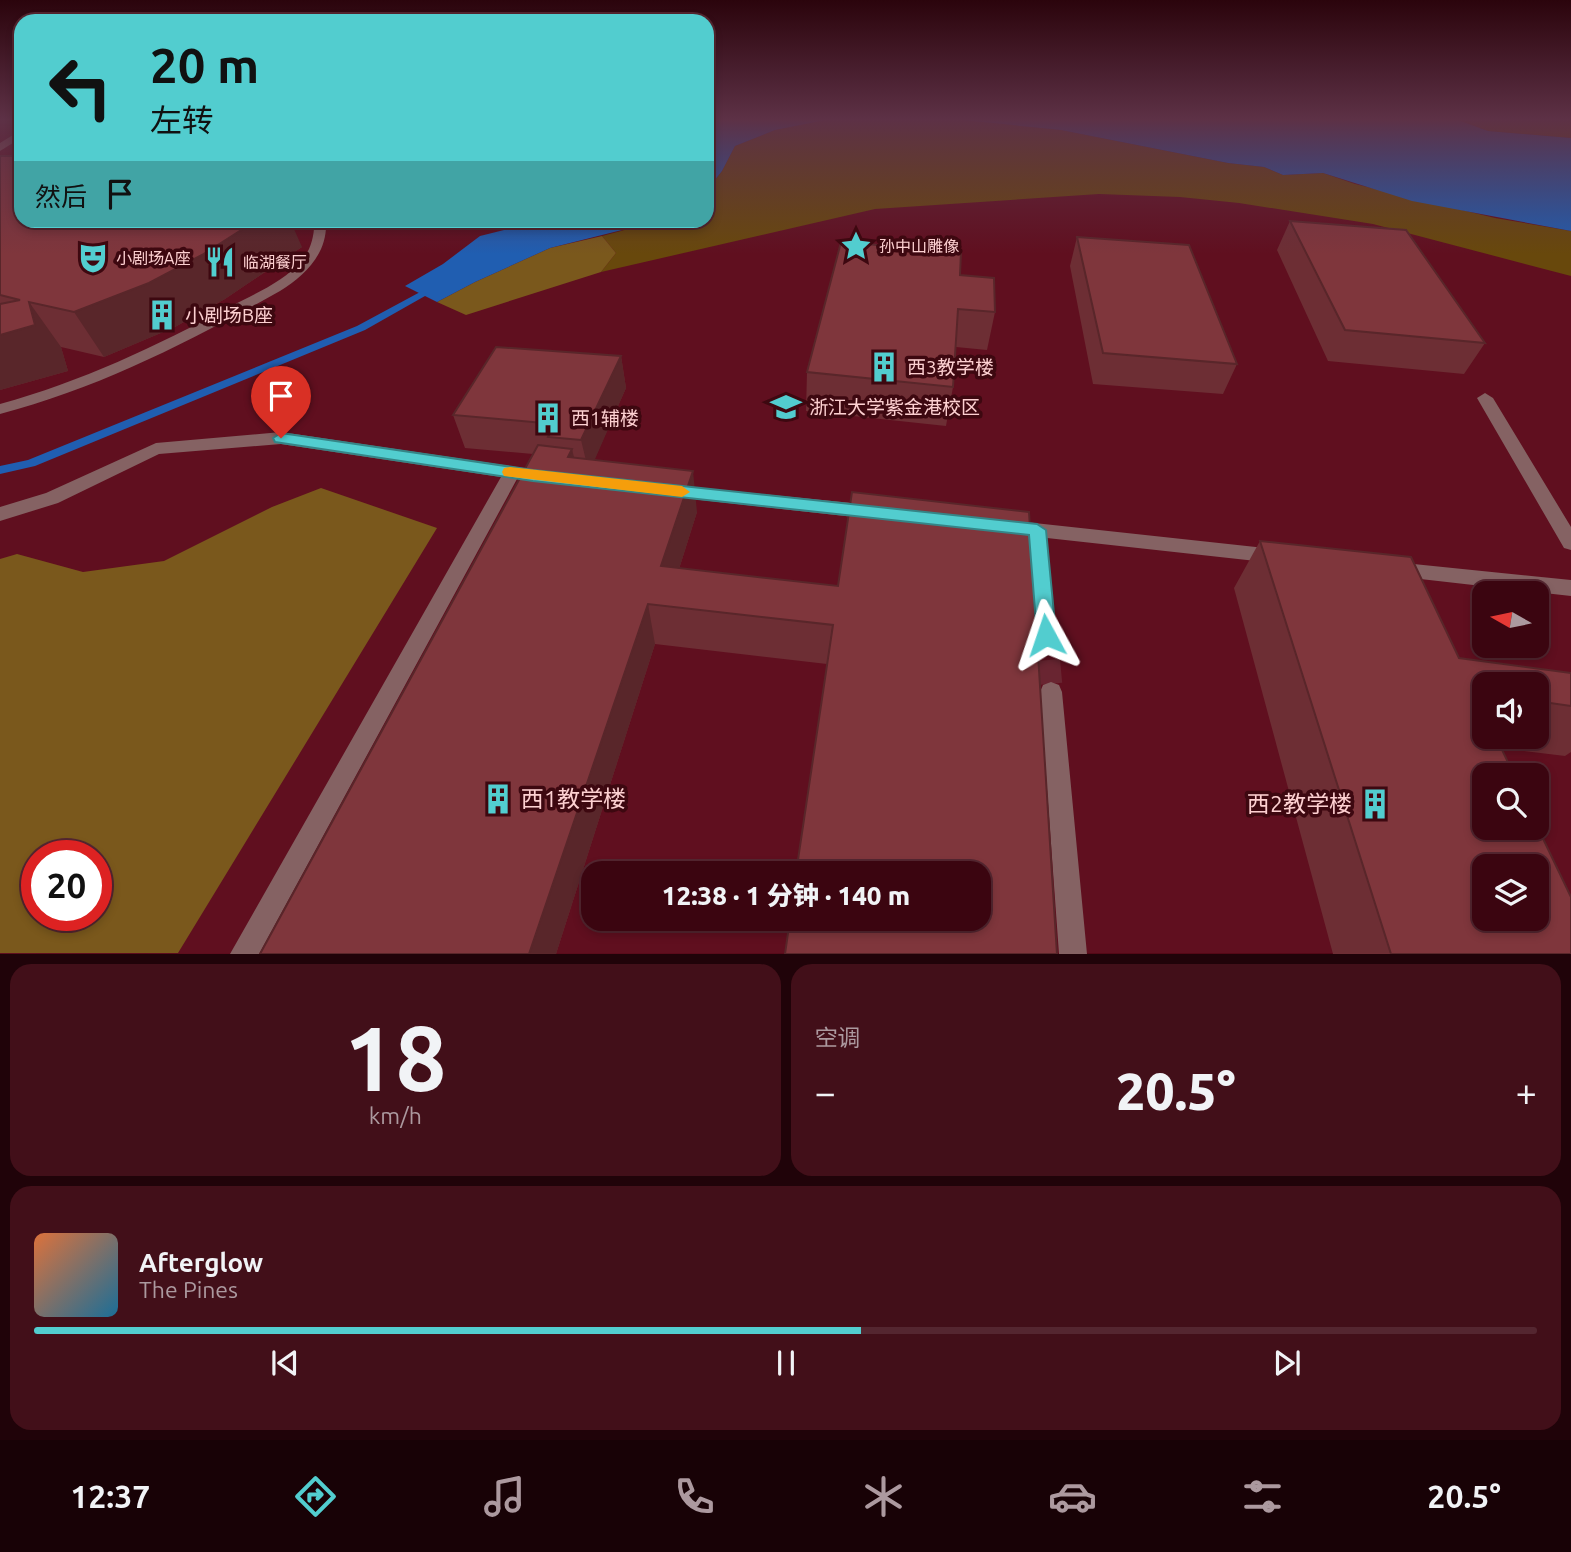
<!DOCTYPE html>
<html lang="zh">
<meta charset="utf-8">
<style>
body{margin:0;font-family:Ubuntu,"Noto Sans SC",sans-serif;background:#420f19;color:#f1f3f6;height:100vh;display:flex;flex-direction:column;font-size:26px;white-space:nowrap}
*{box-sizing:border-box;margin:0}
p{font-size:23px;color:#ac999f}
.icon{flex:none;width:38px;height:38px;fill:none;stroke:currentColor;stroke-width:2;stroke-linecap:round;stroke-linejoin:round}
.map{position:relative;height:954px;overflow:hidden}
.details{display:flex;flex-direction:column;gap:10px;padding:10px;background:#200309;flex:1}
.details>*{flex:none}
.top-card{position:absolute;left:14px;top:14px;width:700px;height:214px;border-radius:21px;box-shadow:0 4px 10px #0003,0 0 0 2px #542630;background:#52cdcf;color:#111;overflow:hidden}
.needle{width:46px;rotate:279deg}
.tools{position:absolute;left:1472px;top:581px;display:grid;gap:14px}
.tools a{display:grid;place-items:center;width:77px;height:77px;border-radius:14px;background:#3b0510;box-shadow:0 4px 10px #0003,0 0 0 2px #542630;font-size:35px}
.speed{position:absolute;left:21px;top:840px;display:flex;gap:14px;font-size:35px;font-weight:700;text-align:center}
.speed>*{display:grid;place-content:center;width:91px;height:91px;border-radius:50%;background:#3b0510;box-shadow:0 4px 10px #0003,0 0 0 2px #542630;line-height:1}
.speed .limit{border:10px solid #d22;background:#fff;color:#111}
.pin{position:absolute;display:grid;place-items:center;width:60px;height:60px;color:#fff;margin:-72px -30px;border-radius:50% 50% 50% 0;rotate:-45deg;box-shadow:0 0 7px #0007}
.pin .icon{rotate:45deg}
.me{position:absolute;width:77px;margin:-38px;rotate:355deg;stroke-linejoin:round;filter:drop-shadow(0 0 5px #0008)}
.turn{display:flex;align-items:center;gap:24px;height:147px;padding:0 21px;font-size:32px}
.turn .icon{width:91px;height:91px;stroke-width:2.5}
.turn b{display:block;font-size:49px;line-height:60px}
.then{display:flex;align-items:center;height:66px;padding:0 21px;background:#0003;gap:14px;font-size:26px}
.big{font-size:52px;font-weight:800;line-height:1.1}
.details .tile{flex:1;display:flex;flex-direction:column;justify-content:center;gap:10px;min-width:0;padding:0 24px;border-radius:21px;background:#420f19}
.details .dial{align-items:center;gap:0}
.dial b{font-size:91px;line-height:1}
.song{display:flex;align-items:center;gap:21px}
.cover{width:84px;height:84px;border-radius:10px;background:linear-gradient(135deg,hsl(20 70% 55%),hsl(200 70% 35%))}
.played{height:7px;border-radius:4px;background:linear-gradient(90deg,#52cdcf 55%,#542630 55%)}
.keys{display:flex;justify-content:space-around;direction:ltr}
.heat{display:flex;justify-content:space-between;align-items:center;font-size:38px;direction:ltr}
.details .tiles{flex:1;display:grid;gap:10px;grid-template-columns:1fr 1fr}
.tile:last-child{grid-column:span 2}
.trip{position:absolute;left:581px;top:861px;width:410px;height:70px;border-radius:21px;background:#3b0510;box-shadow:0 4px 10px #0003,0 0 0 2px #542630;font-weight:800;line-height:70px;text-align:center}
.tabs{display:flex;height:112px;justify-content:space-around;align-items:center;background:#180206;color:#ac999f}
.tabs .icon{width:49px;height:49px}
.tabs .selected{color:#52cdcf}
.tabs b{font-size:32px;color:#f1f3f6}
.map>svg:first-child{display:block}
.built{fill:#600f1f;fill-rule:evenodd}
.green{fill:#68480c}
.forest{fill:#7a581c;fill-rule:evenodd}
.water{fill:#205eb1}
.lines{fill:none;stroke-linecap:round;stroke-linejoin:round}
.stream{fill:#205eb1;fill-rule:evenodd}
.minor-tunnel-far1{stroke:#692531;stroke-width:19;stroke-dasharray:19 10;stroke-linecap:butt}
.minor-tunnel{stroke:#692531;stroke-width:24;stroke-dasharray:24 12;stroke-linecap:butt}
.minor{fill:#856263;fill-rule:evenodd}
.wall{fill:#6d2e34;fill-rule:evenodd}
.shaded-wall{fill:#59262a}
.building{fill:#7f363c;stroke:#59262a;stroke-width:2;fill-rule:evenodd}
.route{fill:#52cdcf;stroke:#358587;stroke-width:2}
.slow{fill:#f59e0b}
.labels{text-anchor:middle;stroke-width:7;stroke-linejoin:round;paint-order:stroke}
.far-poi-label{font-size:16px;fill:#fdd0d1;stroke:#3d0810;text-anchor:start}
.poi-label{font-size:19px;fill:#fdd0d1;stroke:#3d0810;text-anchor:start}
.near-poi-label{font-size:23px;fill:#fdd0d1;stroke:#3d0810;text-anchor:start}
</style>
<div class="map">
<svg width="1571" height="954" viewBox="0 0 1571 954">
<rect width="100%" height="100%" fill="#4f0715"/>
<!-- built -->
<path class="built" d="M0,120h21v100h686v-100h864v833l-1571,1zM1484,593h52v53h-52zM1484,684h52v53h-52zM1484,775h52v53h-52zM37,856h59v59h-59zM1484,866h52v53h-52zM593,873h385v46h-385z"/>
<!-- green -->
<path class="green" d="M825,120h138l98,10 167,33 36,4 19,8 40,-2 32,11 140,34 76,13v45l-198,-52 -134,-21 -59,-6 -81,-3 -224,15 -274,63 15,-19 -14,-17 56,-15 49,-1v-30l15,-19 13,-25 40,-16z
M1459,120h112v18l-83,-7z"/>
<!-- forest -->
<path class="forest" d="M602,236l14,17 -15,19 -135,43 -29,-13 38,-20 75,-34z
M321,488l116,40 -259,425h-178v-394l17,-5 66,18 81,-11 108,-54zM37,856h59v59h-59z"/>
<!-- water -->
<path class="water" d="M707,120h118l-50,10 -40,16 -13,25 -15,19z
M963,120h495l30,11 83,7v93l-159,-30 -89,-28 -40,2 -19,-8 -36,-4 -167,-33z
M543,220l115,1 -108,27 -75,34 -38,20 -32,-16 38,-22 37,-28z"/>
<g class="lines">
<!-- stream -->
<path class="stream" d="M422,291l5,3 -2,2 -60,34 -330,136 -35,8v-8l28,-6 329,-134z"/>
<!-- minor-tunnel-far1 -->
<path class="minor-tunnel-far1" d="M1046,635l2,27"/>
<!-- minor-tunnel -->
<path class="minor-tunnel" d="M1048,660l3,32"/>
<!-- minor -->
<path class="minor" d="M21,130v8l-21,13v-8z
M314,220h12c2,33 -20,55 -46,71 -89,50 -180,97 -280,123v-10c81,-22 156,-58 230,-97 24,-13 54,-25 72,-47 9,-10 13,-26 12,-40z
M1485,393l8,5 78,129v23l-7,-2 -87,-150z
M281,432l263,39 9,6 -9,6 -27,-4 -258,475h-29l271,-477 -220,-33 -122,10 -101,49 -58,18v-14l46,-14 110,-50z
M673,485l199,20 6,2 3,5 -3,5 -6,2 -199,-22 -6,-2 -3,-4 3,-4z
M1007,520l268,29 7,2 3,5 -3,5 -7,2 -228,-25 9,97 -3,6 -7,3 -7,-3 -3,-6 -8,-99 -28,-4 -2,-5 2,-5z
M1394,562l177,18v16l-177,-20 -7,-2 -3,-5 3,-5z
M1051,682l8,3 3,7 25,262h-28l-19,-262 3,-7z"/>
</g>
<!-- wall -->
<path class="wall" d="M0,156l302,91 -77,52 -50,28 -71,30 -43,-10 7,24 -68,19z
M1290,221l195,122 -21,31 -136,-13 -51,-111z
M1077,237l160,127 -14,30 -130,-10 -23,-118z
M960,275l35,37 -8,38 -31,-3 -3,40 -7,39 -140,-15 1,-39z
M621,356l5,32 -32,72 103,52 -18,57 159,17 -11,78 -172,-20 -99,310h-296l273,-500 -68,-6 -12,-33z
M1260,541l199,117 112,15v79l-6,4 -64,-8 70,206h-238l-99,-366zM1484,684h52v53h-52z"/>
<!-- shaded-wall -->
<path class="shaded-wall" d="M257,220h33l12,27 -77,52 -50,28 -71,30 -30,-45z
M29,302l32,45 7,24 -68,19v-55z
M621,356l5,32 -37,85 -8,-33z
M572,449l10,41 -14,-33z
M693,471l4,41 -30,95 -6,-41z
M648,604l7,40 -99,310h-27z"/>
<!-- building -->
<path class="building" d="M0,156h21v64h236l-55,35 -53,28 -75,29 -45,-10 6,23 -35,10v-31l20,-4 -20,-5z
M1290,221l116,9 79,113 -140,-13z
M1077,237l112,8 48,119 -134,-11z
M841,242l120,10 -1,23 34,3 1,34 -37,-3 -5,78 -146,-15z
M496,347l125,9 -40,84 -33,-3 7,-13 -102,-9z
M538,445l34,4 -4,8 125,14 -32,95 177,20 14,-94 177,20 28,442h-272l5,-35h188v-46h-182l37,-248 -185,-21 -119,350h-269z
M1260,541l151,16 48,101 112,15v33l-35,-5v-17h-52v11l-9,-1 9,18v25h12l18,38h-30v53h52v-4l35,73v57h-180zM1484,866h52v53h-52z"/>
<!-- sky -->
<linearGradient id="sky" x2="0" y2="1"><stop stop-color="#2b040c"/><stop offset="0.47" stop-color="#5d3146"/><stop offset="1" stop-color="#5d3146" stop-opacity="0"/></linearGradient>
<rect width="1571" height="254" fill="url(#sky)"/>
<!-- route -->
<path class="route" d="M281,433l252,37 504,54 9,6 10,105 -3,5 -7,2 -6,-2 -3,-5 -8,-100 -496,-54 -258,-39 -2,-4z"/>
<!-- slow -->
<path class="slow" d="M510,467l172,19 8,6 -8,5 -178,-21 -2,-4 2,-4z"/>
<!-- icons -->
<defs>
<g id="sight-bare" transform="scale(2.415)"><path d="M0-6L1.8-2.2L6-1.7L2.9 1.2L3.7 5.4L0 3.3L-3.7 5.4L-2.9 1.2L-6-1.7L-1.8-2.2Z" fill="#52cdcf" stroke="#3d0810" stroke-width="2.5" paint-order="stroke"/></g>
<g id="theatre-bare" transform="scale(2.415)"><path d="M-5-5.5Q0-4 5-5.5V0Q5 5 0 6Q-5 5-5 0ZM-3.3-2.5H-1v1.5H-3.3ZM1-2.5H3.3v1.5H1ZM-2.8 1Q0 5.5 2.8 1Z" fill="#52cdcf" stroke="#3d0810" stroke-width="2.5" paint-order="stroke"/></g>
<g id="restaurant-bare" transform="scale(2.415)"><path d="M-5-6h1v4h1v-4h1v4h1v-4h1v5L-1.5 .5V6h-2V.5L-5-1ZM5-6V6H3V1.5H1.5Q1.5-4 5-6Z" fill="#52cdcf" stroke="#3d0810" stroke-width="2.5" paint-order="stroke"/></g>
<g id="building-bare" transform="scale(2.415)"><path d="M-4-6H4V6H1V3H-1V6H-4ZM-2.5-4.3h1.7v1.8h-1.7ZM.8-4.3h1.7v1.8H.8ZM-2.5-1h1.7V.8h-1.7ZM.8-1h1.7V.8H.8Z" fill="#52cdcf" stroke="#3d0810" stroke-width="2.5" paint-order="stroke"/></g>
<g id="university-bare" transform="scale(2.415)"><path d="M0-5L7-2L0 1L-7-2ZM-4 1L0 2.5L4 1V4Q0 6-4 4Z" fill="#52cdcf" stroke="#3d0810" stroke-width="2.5" paint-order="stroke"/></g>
</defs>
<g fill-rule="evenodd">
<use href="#sight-bare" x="856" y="246"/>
<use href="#theatre-bare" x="93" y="258"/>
<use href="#restaurant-bare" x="220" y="262"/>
<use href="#building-bare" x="162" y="315"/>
<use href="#building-bare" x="884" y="367"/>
<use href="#university-bare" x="786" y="407"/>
<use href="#building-bare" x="548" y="418"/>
<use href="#building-bare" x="498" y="799"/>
<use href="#building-bare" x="1375" y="804"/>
</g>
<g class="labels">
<!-- far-poi labels -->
<g class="far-poi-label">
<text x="879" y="252">孙中山雕像</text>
<text x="116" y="264">小剧场A座</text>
<text x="243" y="268">临湖餐厅</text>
</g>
<!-- poi labels -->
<g class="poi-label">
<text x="185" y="322">小剧场B座</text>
<text x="907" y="374">西3教学楼</text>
<text x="809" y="414">浙江大学紫金港校区</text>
<text x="571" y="425">西1辅楼</text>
</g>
<!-- near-poi labels -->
<g class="near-poi-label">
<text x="521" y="807">西1教学楼</text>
<text x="1352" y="812" text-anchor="end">西2教学楼</text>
</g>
</g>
</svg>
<div class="tools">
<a><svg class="needle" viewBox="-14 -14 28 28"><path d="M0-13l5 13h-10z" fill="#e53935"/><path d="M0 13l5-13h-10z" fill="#ac999f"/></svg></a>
<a><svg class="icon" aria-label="sound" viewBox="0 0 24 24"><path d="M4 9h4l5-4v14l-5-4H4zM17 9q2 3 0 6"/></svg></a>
<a><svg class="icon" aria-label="search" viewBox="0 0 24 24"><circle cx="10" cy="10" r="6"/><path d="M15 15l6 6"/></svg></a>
<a><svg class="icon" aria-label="layers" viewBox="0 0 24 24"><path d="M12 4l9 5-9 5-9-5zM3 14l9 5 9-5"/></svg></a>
</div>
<div class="speed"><div class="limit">20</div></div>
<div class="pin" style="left:281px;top:438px;background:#d93025"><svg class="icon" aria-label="arrive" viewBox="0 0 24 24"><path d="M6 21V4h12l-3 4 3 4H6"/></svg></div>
<svg class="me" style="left:1046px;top:635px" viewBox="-20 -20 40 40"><path d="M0-17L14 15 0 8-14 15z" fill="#52cdcf" stroke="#fff" stroke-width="4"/></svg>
<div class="trip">12:38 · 1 分钟 · 140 m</div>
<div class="top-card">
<div class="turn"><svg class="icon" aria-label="left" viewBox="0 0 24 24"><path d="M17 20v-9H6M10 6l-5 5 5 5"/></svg><div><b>20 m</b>左转</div></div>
<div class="then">然后<svg class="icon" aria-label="arrive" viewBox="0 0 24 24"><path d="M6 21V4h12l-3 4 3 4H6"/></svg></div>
</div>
</div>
<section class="details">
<div class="tiles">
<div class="tile dial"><b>18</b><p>km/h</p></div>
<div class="tile"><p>空调</p>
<div class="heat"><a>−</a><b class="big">20.5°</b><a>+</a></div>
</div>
<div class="tile">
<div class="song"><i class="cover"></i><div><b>Afterglow</b><p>The Pines</p></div></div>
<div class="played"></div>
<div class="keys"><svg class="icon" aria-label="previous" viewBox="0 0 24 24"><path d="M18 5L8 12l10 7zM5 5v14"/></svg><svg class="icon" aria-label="pause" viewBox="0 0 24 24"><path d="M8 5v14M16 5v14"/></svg><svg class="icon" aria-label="next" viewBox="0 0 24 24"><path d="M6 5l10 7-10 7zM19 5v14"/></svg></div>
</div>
</div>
</section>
<nav class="tabs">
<b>12:37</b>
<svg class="icon selected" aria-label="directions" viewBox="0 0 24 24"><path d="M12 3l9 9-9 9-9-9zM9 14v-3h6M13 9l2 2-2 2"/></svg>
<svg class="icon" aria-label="music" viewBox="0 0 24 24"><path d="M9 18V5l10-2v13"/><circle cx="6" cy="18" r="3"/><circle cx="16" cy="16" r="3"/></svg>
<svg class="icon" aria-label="phone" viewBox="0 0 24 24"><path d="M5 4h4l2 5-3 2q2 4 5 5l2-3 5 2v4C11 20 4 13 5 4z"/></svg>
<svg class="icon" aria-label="climate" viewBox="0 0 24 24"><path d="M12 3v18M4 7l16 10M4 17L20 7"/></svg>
<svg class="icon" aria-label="car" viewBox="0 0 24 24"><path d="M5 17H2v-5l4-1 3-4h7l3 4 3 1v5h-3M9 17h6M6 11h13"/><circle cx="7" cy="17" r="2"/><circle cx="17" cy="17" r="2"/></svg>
<svg class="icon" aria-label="filters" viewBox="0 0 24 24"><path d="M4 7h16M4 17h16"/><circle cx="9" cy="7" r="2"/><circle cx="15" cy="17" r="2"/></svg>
<b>20.5°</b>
</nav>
